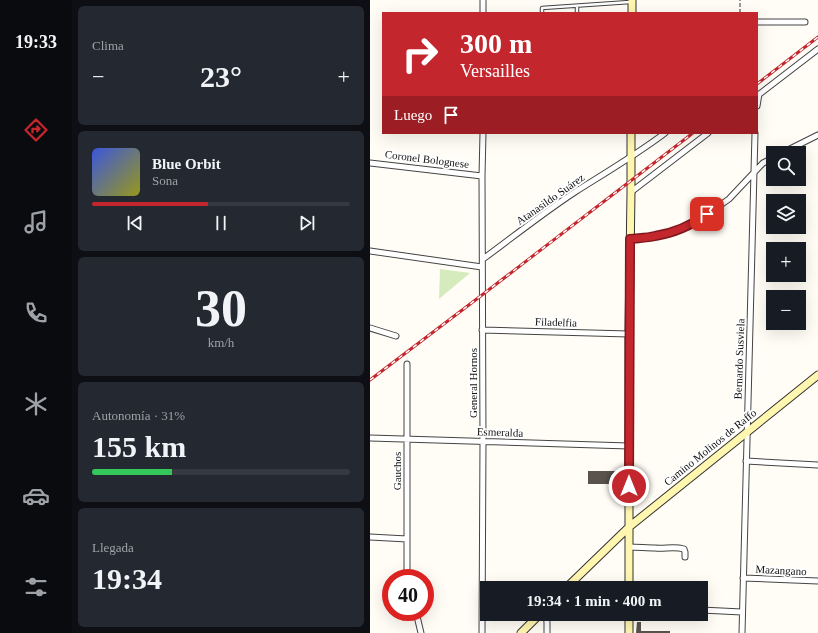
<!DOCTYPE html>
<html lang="es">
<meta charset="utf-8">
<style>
body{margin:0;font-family:"Times New Roman",serif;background:#242831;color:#f1f3f6;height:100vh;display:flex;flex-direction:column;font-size:15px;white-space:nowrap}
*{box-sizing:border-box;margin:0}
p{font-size:13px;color:#9ea1a6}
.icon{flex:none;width:22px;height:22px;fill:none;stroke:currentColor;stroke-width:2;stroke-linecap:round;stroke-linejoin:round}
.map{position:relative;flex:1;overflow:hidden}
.drawer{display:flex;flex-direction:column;gap:6px;padding:6px;background:#0d0f14;width:298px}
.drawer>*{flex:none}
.banner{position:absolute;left:12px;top:12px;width:376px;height:122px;border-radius:0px;box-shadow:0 4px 16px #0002;background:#c4262e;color:#fff;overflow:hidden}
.fabs{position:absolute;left:396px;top:146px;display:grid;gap:8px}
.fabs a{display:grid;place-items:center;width:40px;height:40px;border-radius:0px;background:#171b24;box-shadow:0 4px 16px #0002;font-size:20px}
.speed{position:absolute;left:12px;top:569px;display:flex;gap:8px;font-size:20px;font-weight:700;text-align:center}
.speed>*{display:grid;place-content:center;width:52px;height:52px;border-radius:50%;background:#171b24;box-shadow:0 4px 16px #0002;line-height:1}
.speed .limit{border:6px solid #d22;background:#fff;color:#111}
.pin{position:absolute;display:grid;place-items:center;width:34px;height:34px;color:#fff;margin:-17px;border-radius:8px;box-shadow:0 2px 6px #0006}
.me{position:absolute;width:44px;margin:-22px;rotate:0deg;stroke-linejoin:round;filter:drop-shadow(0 0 3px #0008)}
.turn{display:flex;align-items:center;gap:14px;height:84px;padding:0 12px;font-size:18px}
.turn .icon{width:52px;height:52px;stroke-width:2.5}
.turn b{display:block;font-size:28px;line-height:34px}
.then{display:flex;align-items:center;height:38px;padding:0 12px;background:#0003;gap:8px;font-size:15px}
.big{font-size:30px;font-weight:600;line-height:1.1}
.drawer .tile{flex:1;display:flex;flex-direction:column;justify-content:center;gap:6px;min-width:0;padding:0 14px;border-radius:6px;background:#242831}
.drawer .dial{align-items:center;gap:0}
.dial b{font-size:52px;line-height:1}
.song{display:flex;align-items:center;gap:12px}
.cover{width:48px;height:48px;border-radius:6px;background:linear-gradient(135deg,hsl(230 70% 55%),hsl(60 70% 35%))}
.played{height:4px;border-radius:2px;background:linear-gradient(90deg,#c4262e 45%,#363941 45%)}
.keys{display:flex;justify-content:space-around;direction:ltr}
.heat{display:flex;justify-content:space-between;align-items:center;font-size:22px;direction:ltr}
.charge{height:6px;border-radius:3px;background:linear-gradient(90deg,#34c759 31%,#363941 0)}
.trip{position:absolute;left:110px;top:581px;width:228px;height:40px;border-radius:0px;background:#171b24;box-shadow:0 4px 16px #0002;font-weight:600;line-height:40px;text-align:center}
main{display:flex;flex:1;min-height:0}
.dock{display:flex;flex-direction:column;width:72px;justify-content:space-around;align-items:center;background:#090b0e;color:#9ea1a6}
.dock .icon{width:28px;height:28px}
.dock .on{color:#c4262e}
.dock b{font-size:18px;color:#f1f3f6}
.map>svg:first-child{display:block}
.green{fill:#d5ebbd}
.building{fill:#5a524d}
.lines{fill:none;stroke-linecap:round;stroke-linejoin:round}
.lane-casing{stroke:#444;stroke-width:4.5}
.street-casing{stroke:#444;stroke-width:7}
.secondary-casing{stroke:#333;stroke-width:9}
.path{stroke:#333;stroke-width:1;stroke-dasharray:4 2;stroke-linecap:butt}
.lane{stroke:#fff;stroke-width:2.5}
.street{stroke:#fff;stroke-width:5}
.secondary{stroke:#fff6b0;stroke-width:7}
.rail-casing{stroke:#c4262e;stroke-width:3}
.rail{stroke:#fff;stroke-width:1.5;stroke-dasharray:4.5;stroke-linecap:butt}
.route-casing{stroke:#7f191e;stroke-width:10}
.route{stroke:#c4262e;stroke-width:7}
.labels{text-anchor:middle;stroke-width:4;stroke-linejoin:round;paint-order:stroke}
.street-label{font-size:11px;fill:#111;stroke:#fff}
</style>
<main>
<nav class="dock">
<b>19:33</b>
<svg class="icon on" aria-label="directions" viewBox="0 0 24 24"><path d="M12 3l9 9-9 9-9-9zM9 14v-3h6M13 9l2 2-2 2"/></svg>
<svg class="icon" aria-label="music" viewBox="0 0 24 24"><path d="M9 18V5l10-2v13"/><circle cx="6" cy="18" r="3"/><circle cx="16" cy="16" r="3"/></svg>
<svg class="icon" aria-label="phone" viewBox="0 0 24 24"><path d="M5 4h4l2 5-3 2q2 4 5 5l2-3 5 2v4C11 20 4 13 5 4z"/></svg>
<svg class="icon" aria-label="climate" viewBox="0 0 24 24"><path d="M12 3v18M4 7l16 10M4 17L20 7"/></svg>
<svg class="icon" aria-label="car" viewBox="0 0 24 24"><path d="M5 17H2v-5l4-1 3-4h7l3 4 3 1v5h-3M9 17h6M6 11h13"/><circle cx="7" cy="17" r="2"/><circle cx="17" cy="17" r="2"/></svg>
<svg class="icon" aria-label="filters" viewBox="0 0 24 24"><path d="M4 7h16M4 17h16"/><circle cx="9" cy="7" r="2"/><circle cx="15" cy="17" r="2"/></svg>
</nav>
<section class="drawer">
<div class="tile"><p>Clima</p>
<div class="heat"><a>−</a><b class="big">23°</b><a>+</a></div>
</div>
<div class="tile">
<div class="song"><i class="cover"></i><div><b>Blue Orbit</b><p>Sona</p></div></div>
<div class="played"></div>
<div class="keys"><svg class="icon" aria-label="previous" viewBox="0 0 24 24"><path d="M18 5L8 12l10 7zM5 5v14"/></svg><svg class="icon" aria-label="pause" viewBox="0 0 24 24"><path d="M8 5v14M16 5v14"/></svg><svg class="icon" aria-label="next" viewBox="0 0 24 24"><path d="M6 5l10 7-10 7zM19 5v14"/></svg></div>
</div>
<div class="tile dial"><b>30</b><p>km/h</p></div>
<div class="tile"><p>Autonomía · 31%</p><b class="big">155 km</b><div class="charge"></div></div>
<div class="tile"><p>Llegada</p><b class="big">19:34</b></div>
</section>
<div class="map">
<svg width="448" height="633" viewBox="0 0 448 633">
<rect width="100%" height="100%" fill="#fffdf5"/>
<!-- green -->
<path class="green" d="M70,269l30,4 -31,26z"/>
<!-- building -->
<path class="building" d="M218,471h31v13h-31z
M267,622h4v9h29v2h-34z"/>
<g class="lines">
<!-- lane casing -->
<g class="lane-casing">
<path id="lane" d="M207,6v7
M172,13v-5l88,-6"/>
</g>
<!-- street casing -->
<g class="street-casing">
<path id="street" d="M113,0v13
M387,22h48
M387,96l61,-47
M387,106l2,-12
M412,153l36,-18
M0,163l112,13
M261,192l77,-59
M260,239l26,-3 30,-9 12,-6 31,-22 34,-36 10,-5
M0,251l112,16
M113,259c30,-22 60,-46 92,-67 30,-19 61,-37 90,-59
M0,328l26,8
M112,330l147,4
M37,364v205l2,9
M0,438l259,8
M376,461l72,4
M0,537l37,2
M259,547c9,0 18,1 26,1 10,1 19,-2 29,1l1,3v5
M373,578l75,3
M331,610l41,2
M46,612l5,21
M175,614l2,8v11
M112,633l1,-191 -1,-266 1,-43
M372,633l13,-500"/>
</g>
<!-- secondary casing -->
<g class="secondary-casing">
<path id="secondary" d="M262,0v13
M196,588l63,-61 189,-152
M259,588v-254l2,-142v-59
M259,614v19
M151,633l19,-19"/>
</g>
<!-- path -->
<path class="path" d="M370,13v-13"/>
<!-- lane -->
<use href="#lane" class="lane"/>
<!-- street -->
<use href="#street" class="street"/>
<!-- secondary -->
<use href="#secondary" class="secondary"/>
<!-- rail casing -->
<g class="rail-casing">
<path id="rail" d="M387,84l61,-47
M0,380l112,-85 211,-162"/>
</g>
<!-- rail -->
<use href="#rail" class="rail"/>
</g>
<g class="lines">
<!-- route casing -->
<g class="route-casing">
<path id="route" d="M259,486l1,-247c8,-1 17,-1 25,-3 19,-3 37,-11 52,-22"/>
</g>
<!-- route -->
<use href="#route" class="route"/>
</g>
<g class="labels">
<!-- street labels -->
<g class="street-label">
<text transform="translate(57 159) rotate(7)" y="4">Coronel Bolognese</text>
<text transform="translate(180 199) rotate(-35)" y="4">Atanasildo Suárez</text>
<text transform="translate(186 322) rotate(2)" y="4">Filadelfia</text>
<text transform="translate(369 359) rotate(-88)" y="4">Bernardo Susviela</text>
<text transform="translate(103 383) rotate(-90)" y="4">General Hornos</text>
<text transform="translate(130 432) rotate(2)" y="4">Esmeralda</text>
<text transform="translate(340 447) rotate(-39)" y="4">Camino Molinos de Raffo</text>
<text transform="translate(27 471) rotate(-90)" y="4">Gauchos</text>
<text transform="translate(411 570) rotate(3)" y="4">Mazangano</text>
</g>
</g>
</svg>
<div class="fabs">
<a><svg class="icon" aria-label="search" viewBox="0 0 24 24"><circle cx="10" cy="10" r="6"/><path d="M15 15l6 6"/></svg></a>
<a><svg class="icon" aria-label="layers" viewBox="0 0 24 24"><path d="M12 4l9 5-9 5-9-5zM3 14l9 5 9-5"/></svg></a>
<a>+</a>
<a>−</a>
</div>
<div class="speed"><div class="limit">40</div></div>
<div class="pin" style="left:337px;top:214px;background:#d93025"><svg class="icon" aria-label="arrive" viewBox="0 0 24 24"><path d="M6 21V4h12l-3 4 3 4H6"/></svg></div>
<svg class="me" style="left:259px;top:486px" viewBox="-20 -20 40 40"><circle r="17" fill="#c4262e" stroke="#fff" stroke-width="3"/><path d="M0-11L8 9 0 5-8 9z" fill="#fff"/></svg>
<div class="trip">19:34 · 1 min · 400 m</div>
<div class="banner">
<div class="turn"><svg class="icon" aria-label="right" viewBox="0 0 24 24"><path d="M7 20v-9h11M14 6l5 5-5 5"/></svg><div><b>300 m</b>Versailles</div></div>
<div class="then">Luego<svg class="icon" aria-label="arrive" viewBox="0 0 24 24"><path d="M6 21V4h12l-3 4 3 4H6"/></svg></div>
</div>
</div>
</main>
